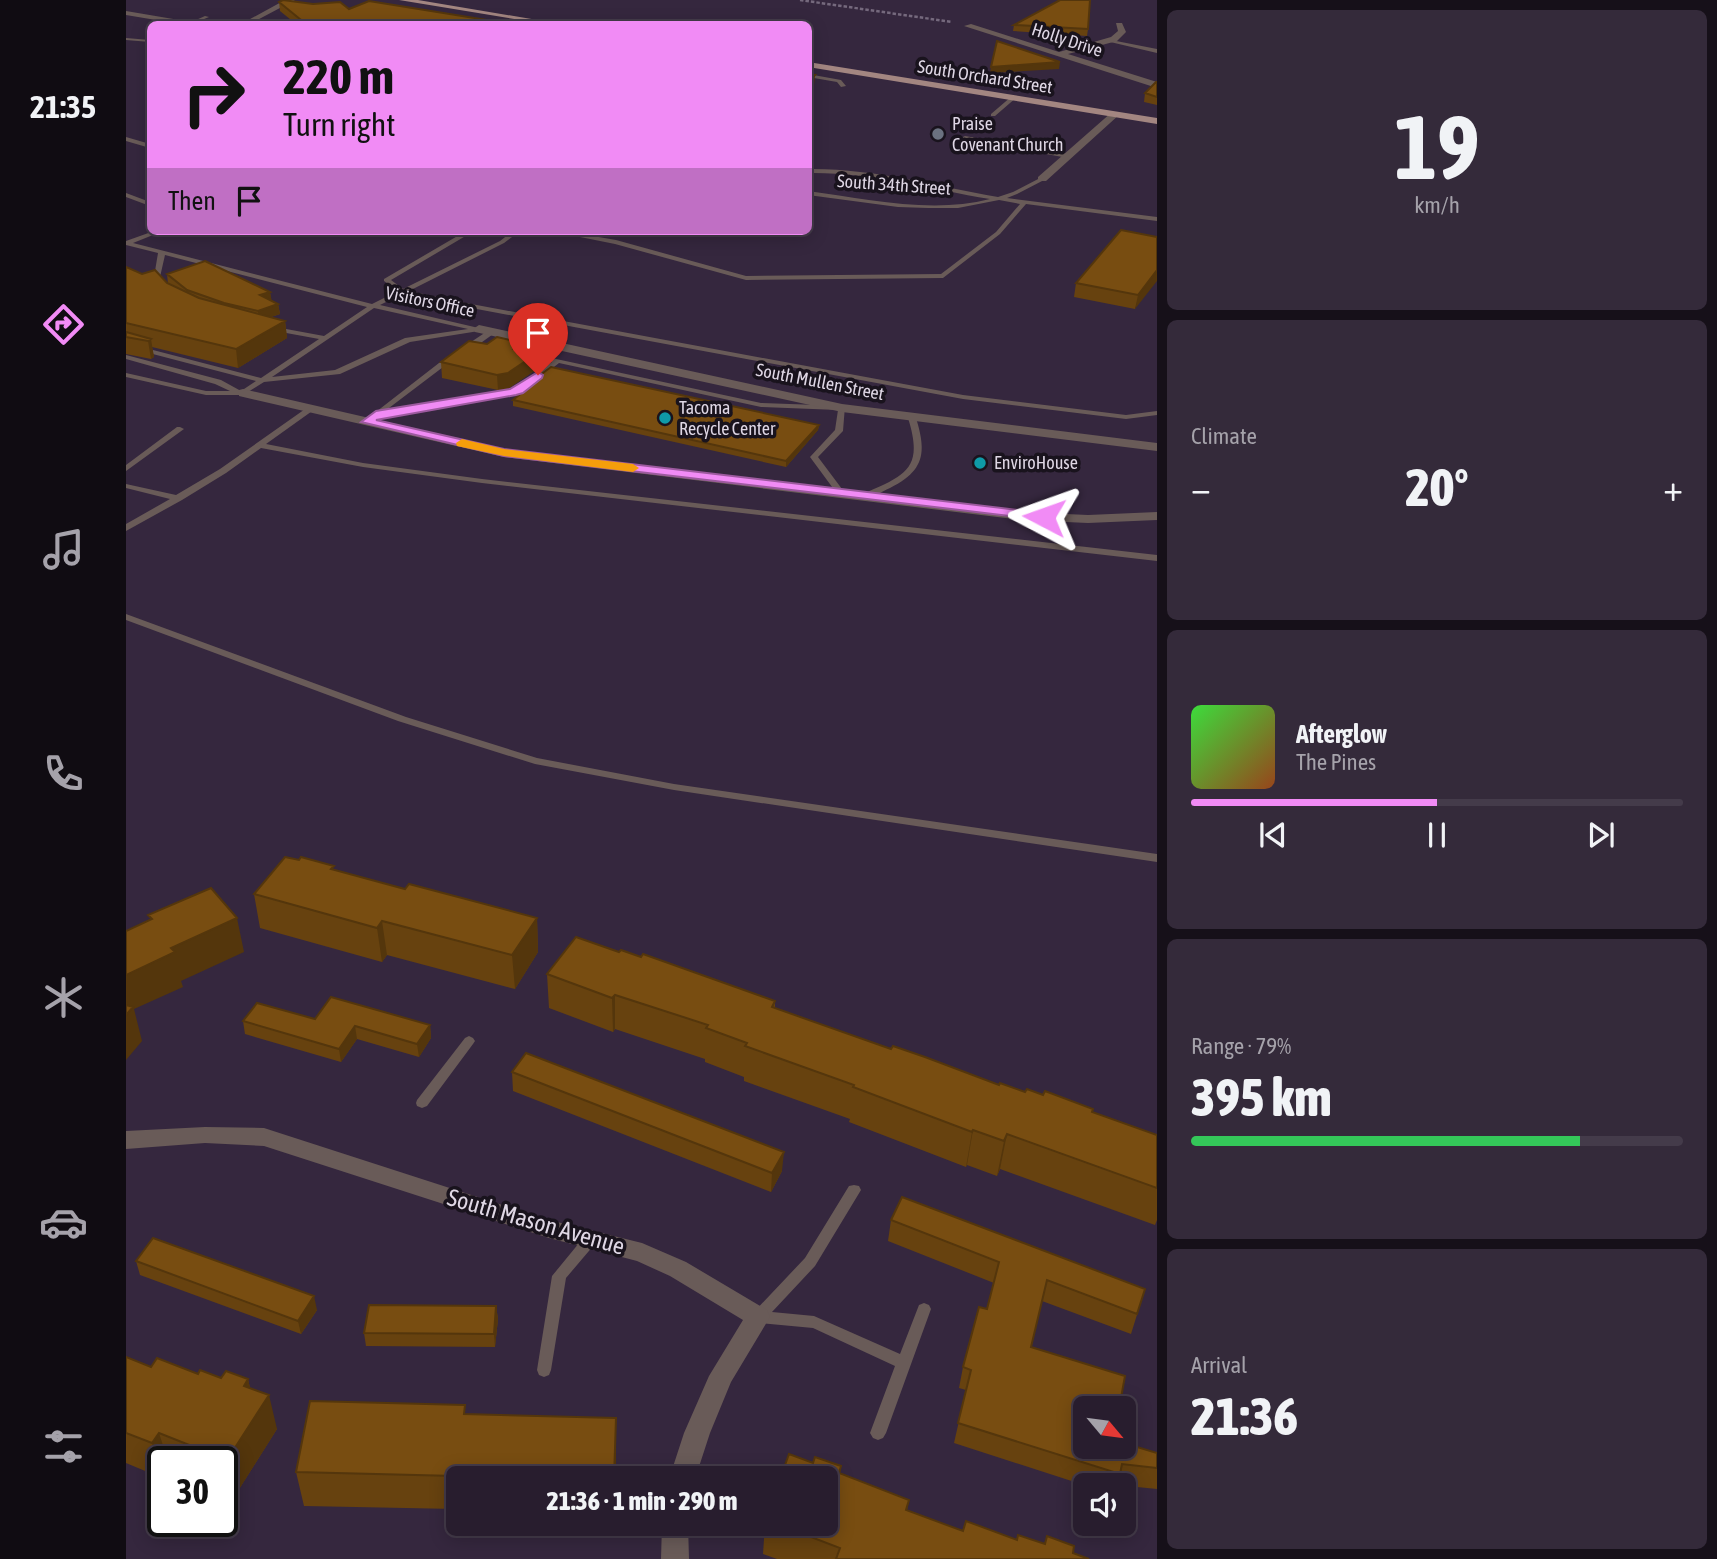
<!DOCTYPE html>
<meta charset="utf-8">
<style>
body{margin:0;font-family:"Asap Condensed",sans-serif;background:#342a3a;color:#f1f3f6;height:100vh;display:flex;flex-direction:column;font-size:26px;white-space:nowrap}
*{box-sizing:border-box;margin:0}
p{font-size:23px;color:#a5a2aa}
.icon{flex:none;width:38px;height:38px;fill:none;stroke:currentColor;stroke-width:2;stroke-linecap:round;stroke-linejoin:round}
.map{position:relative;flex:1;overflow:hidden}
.panel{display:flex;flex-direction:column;gap:10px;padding:10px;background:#161019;width:560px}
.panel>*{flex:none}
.hud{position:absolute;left:21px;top:21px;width:665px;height:214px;border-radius:10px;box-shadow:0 4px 18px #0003,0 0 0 2px #443b4a;background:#f18bf5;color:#111;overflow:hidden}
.needle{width:46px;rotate:119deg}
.fabs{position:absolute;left:947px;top:1396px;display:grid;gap:14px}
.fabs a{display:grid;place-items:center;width:63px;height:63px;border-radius:10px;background:#281d2e;box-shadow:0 4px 18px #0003,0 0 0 2px #443b4a;font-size:35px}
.speed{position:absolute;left:21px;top:1446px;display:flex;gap:14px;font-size:35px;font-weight:700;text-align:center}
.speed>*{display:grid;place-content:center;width:91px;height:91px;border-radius:50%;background:#281d2e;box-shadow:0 4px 18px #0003,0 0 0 2px #443b4a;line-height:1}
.speed .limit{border:4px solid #111;border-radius:10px;background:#fff;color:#111}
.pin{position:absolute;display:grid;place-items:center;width:60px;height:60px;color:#fff;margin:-72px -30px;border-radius:50% 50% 50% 0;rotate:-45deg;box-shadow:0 0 7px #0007}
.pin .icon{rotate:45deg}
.me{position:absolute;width:77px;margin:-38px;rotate:274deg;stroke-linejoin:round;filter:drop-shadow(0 0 5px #0008)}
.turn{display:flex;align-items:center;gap:24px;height:147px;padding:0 21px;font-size:32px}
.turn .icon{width:91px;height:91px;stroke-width:2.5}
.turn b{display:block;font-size:49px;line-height:60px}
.then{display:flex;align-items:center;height:66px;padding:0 21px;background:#0003;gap:14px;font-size:26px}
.big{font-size:52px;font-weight:800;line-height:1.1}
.panel .widget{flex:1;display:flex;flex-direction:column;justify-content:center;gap:10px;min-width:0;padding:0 24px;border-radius:10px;background:#342a3a}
.panel .dial{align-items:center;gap:0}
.dial b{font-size:91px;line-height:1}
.song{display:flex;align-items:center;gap:21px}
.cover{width:84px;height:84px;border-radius:10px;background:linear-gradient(135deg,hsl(120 70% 55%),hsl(20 70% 35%))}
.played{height:7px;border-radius:4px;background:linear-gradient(90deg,#f18bf5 50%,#443b4a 50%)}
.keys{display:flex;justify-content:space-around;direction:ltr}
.heat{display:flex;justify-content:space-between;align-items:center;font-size:38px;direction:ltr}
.charge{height:10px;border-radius:5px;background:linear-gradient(90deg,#34c759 79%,#443b4a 0)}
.trip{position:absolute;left:320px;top:1466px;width:392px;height:70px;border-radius:10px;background:#281d2e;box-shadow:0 4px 18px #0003,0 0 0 2px #443b4a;font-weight:800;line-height:70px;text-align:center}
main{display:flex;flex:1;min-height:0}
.tab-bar{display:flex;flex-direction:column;width:126px;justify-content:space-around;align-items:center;background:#100c12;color:#a5a2aa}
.tab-bar .icon{width:49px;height:49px}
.tab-bar .selected{color:#f18bf5}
.tab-bar b{font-size:32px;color:#f1f3f6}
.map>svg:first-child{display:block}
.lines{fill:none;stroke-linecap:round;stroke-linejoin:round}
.path{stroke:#75697d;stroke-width:2.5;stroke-dasharray:3.5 2;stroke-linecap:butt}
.service{fill:#695b58;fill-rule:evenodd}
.minor{fill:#695b58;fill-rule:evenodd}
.primary{fill:#a38681;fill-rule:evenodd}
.wall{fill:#67420f}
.shaded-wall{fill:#54360c}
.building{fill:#784d11;stroke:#54360c;stroke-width:2}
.route{fill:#f18bf5;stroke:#9d5a9f;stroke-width:2}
.slow{fill:#f59e0b}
.worship-dot{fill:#6b7280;stroke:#19131d;stroke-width:2.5}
.culture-dot{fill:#0f9aa8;stroke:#19131d;stroke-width:2.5}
.labels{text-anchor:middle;stroke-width:7;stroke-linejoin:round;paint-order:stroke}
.far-street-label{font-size:18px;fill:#dfd7e5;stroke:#19131d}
.far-poi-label{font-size:18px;fill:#dfd7e5;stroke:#19131d;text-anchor:start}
.near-street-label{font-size:24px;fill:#dfd7e5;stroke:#19131d}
</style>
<main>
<nav class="tab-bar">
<b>21:35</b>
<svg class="icon selected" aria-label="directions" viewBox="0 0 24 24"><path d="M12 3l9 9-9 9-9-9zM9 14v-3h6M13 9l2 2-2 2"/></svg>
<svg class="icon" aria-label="music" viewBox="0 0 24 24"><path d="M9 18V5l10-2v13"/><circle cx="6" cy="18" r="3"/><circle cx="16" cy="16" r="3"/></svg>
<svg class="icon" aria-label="phone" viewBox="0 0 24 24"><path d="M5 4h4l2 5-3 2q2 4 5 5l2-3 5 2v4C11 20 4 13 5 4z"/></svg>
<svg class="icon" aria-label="climate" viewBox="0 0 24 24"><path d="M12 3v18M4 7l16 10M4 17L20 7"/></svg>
<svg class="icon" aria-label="car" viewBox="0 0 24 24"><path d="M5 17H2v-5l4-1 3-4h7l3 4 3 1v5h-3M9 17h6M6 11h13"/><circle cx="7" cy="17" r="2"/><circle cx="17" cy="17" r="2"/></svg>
<svg class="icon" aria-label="filters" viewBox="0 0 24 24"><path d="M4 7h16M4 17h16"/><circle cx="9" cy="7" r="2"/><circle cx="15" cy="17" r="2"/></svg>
</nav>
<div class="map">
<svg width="1031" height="1559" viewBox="0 0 1031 1559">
<rect width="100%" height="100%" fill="#35273e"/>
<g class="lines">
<!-- path -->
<path class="path" d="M674,0l152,22"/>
<!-- service -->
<path class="service" d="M79,16l4,1 -17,7h-5z
M0,38l24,2v2l-24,-2z
M980,39l51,10v4l-51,-12z
M682,74l33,6 5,6 -5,1 -4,-5 -29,-5z
M886,96l5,1 -22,19h-4v-2z
M839,136l103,18 3,2 -3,2 -105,-19v-2z
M0,137l24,7v4l-24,-7z
M682,169c65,-1 127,17 190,28l15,-5 29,-15 3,2 -1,1 -27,14 -10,4 150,19v4l-131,-17 -26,30 -57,44 -197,2 -131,-36 -65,-13h14l52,9 130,36 195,-2 55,-42 24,-28 -21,-4 -41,8h-30l-30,-1 -90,-12v-4c59,8 124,23 182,8 -61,-10 -119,-27 -182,-26z
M0,193l24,9v4l-24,-9z
M28,231h9l-30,12 239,61 26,-13 -14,-10v-2l82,-48h8l-83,49 12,9 97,-48 13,-10h7l-16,12 -95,48 57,12 497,92 163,20 31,-4v4l-31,4 -163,-20 -497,-92 -62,-14 -24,12 103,24 -4,2 -69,11 -70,32 -76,8 -21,13h-37l-80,-18v-4l80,18h24l-15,-7 -89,-25v-4l95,25 20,11 15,-10 -130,-34v-4l135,35 58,-39 -49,-9v-4l54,10 43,-29 -202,-52 -5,22 6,7 -5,1 -7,-8 4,-24 -32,-8v-4zM248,308l94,21 -63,9 -70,32 -63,7z
M55,231h22c-5,3 -17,3 -22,0z
M363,330l7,2 -25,18h-6v-4z
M393,351l242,52 84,3 -2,25 -25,26 27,36 -4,3 -3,-1 -28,-38 25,-27 3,-20 -77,-3 -202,-44 -37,29 -7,3 -139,22 -4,-2 76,-59 7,2 -70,53 125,-20 6,-3 36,-26 -33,-7z
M182,407h6l1,2 -49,35 97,19 119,16 675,76v6l-675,-78 -119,-16 -102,-19 -35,25 -44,27 -56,31v-7l44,-25 -44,-11v-4l50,11 44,-26z
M783,416h6l1,2c11,35 8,53 -26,70 -9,4 -18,10 -27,10v-4c43,-19 61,-25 45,-76z
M51,427h3l4,2 -58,42v-6z
M0,614l280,103 131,41 137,26 483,70v8l-483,-72 -139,-26 -137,-43 -272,-101z
M343,1036l4,2 2,3 -2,3 -46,62 -5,2 -5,-2 -1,-3 1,-3 48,-62z
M728,1185l5,1 2,4 -46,76 -43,46 42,4 86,38 19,-49 5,-2 5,2 2,4 -45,124 -3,5 -5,2 -5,-2 -3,-5 25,-67 -82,-38 -55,-5 -5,-2 -2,-4 2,-4 52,-55 44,-72z
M463,1235l5,2 2,4 -2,4 -28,33 -15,92 -2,5 -5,2 -5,-2 -2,-5 15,-94 32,-39z"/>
<!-- minor -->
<path class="minor" d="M159,0h10l-45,24h-9z
M0,11l65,11 4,2h-15l-54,-9z
M990,23h6l4,9 -9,9 -49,13 89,28v6l-193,-62 7,-2 88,28 52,-15 7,-6z
M986,112l8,2 -74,67h-8v-4z
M353,325l363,79 315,39v8l-315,-39 -367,-80 -2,-3z
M117,389l261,60 518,63 66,3 69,-3v8l-69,3 -66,-3 -518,-63 -265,-61v-6z
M79,1127l59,1 285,92 93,23 44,19 81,48 3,7 -39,65 -21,51 -15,46h-26l15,-46 25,-57 34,-56 -73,-44 -33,-15 -88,-23 -285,-92 -59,-3 -79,6v-18z
M536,1524h26l1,35h-28z"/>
<!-- primary -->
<path class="primary" d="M273,0h19l143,24h-16z
M682,62l349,56v6l-349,-57z"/>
</g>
<!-- wall -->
<path class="wall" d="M153,2l34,2 36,5 163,15h-216l-16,-13z
M888,25l74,4 -1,7 -74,-5z
M1031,82v23l-13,-3 1,-9z
M1031,237l-22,72 -61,-12 2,-14z
M0,267l16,7 26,10 -1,-10 103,18 1,8 7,4 2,10 -9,3 14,4 2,17 -49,30 -86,-21 2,10 -3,2 -25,-5z
M397,351l13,3 1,15 -28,19 -11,2 -56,-12 -1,-16z
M394,390l299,35 -1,5 -32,37 -273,-61v-6l7,-6z
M208,870l71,19 132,29 1,34 -23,37 -128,-34 -5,7 -122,-34 -6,-34z
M493,952l156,49v7l116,41 108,36 93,27 65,23v85l-2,5 -155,-56 -3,7 -30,-11 -1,2 -117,-45 1,-3 -106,-38v-4l-39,-15v-3l-90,-30 -2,3 -64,-24 -2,-34z
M189,1019l115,6 1,13 -12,19 -62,-18 -16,23 -96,-28 -2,-13z
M386,1072l270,99 -11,21 -258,-101z
M765,1220l254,69 -14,45 -89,-33 -11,46 54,100 72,6v36l-40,-4v1h-30l-133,-43 12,-53 -7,-2 4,-21 24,-58 7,-26 -106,-42z
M10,1261l181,49 -16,24 -161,-59z
M370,1306l2,13 -3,28 -129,-1 -2,-13z
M0,1357l25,10 70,11 27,1 2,9 27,41 -41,65 -14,-5v-28h-59l-1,17 -36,-15z
M340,1414l150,4v61h-158v42l-2,-12 -152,-3 -8,-34z
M687,1463l28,3 -1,8 69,26 -2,10 56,21 82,13 2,-8 26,17 16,6h-312l-14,-5 2,-30h61z"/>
<!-- shaded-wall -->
<path class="shaded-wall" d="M934,62l-1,7 -69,4 1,-6z
M689,75l-1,10 -6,6v-9z
M1031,270v11l-22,28 3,-14z
M144,292l2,10 -12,-7z
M152,304l2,10 -21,7 -1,-10z
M159,321l2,17 -49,30 -2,-19z
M25,339l3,18 -3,2 -3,-18z
M397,343l1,15 -10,-9z
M410,354l1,15 -28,19 -11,2 -1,-15z
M693,425l-1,5 -32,37v-6z
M111,918l7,34 -63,29 2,6 -49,22 8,32 -16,19v-85l45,-27z
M411,918l1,34 -23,37 -3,-34z
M256,921l5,34 -5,7 -5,-34z
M489,995v34l-2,3 -1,-34z
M304,1025l1,13 -12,19 -2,-13z
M229,1026l2,13 -16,23 -2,-13z
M847,1130l-6,35 -1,2 6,-35z
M881,1134l-7,35 -3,7 7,-35z
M658,1152l-2,19 -11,21 1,-19z
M188,1296l3,14 -16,24 -3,-13z
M370,1306l2,13 -3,28 -1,-13z
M122,1379l8,35 -12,-28z
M143,1395l8,34 -41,65 -9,-34z
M490,1418v61h-2z
M33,1433l9,28h-5l-1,17 -10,-35z"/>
<!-- building -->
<path class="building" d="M157,0l30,4 27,-2 9,7 20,-8 143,23h-206l-27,-22z
M934,0h30l-2,29 -74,-4z
M871,41l63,21 -69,5z
M682,74l7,1 -7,7z
M1030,82h1v15l-12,-4z
M995,230l36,7v33l-19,25 -62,-12z
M79,261l65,31 -10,3 18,9 -20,7 -34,-8 -37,-13 -20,-16z
M0,267l16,7 13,-4 12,13 32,15 86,23 -49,28 -110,-26z
M0,332l25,7 -3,2 -22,-4z
M371,337l26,6 -9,6 22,5 -28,19 -11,2 -56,-13 28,-21 18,3z
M425,367l268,58 -33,36 -273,-61 11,-9 -4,-1z
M159,857l14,3 2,-3 33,9 -3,3 74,20 4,-5 128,34 -25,37 -130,-34 -5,7 -123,-34z
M85,888l26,30 -66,30 4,4 -49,23v-44l26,-12 -4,-4z
M450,937l43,15 2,-2 20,7 2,-3 132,47 -3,6 119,42 2,-3 32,11 74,28 1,-2 25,9 2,-3 16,6 2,-4 48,18 -1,3 65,23v53l-150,-54 -3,7 -31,-11 -1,2 -119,-45 1,-2 -109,-39 2,-3 -41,-15 2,-3 -93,-30 -3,3 -65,-24z
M205,997l99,28 -13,19 -62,-18 -16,23 -96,-28 14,-18 58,16z
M0,1005l7,2 -7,8z
M400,1053l258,99 -12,21 -260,-101z
M776,1197l243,92 -8,25 -90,-34 -16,67 94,29 -6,33h-34v38h39v-4l33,10v15l-35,-4 -2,10 -162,-51 13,-53 -8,-3 16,-60 8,2 12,-47 -108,-42z
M27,1238l161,58 -16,25 -162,-60z
M243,1305l127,1 -2,28 -130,-1z
M0,1357l25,10 6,-9 41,16 2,-4 21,8 5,-7 22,8 -4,7 25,9 -42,65 -68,-27 -7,10 -26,-10z
M184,1401l155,4 -1,9 152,4 -2,61h-156v8h-4l1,-11 -159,-4z
M663,1454l24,9 2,-6 26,9 -2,7 70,27 -3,10 57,21 3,-10 51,19 1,-5 27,9 2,-8 27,10 -1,7 16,6h-253l4,-11 -63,-24h49v-45h-46z"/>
<!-- route -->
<path class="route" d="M412,372l5,3 -1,3 -19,15 -7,2 -140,25 128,29 540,64 6,4 -6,3 -540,-64 -143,-34 15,-11 134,-22z"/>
<!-- slow -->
<path class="slow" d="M336,439l42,10 129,15 6,4 -6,4 -129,-16 -47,-10 -1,-3z"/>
<!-- markers -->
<circle class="worship-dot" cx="812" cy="134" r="7"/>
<g class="culture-dot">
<circle cx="539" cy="418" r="7"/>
<circle cx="854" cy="463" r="7"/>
</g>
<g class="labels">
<!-- far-street labels -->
<g class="far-street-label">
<text transform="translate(941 40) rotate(18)" y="6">Holly Drive</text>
<text transform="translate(859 77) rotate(9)" y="6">South Orchard Street</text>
<text transform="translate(768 185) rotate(4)" y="6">South 34th Street</text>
<text transform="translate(304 302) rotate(12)" y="6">Visitors Office</text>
<text transform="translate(694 382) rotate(11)" y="6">South Mullen Street</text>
</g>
<!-- far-poi labels -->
<g class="far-poi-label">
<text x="826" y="130">Praise<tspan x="826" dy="21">Covenant Church</tspan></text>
<text x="553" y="414">Tacoma<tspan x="553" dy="21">Recycle Center</tspan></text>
<text x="868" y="469">EnviroHouse</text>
</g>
<!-- near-street labels -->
<g class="near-street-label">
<text transform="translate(410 1222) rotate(16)" y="8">South Mason Avenue</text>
</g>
</g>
</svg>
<div class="fabs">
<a><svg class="needle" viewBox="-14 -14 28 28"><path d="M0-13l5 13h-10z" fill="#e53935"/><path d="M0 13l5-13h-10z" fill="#a5a2aa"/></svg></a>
<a><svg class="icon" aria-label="sound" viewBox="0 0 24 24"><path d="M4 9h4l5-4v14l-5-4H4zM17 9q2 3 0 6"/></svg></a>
</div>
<div class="speed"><div class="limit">30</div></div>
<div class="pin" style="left:412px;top:375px;background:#d93025"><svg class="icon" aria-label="arrive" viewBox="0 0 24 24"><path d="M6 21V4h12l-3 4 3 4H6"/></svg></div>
<svg class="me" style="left:918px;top:517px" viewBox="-20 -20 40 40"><path d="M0-17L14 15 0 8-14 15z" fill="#f18bf5" stroke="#fff" stroke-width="4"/></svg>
<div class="trip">21:36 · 1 min · 290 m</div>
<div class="hud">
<div class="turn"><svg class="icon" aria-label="right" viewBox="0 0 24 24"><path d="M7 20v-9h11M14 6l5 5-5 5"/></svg><div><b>220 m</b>Turn right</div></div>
<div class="then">Then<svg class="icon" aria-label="arrive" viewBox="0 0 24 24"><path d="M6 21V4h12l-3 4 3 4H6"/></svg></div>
</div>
</div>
<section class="panel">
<div class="widget dial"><b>19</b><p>km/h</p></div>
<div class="widget"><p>Climate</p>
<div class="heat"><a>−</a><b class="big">20°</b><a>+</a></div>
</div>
<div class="widget">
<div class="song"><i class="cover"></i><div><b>Afterglow</b><p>The Pines</p></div></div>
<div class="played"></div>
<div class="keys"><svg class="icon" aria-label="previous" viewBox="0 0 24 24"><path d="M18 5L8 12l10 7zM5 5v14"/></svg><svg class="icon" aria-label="pause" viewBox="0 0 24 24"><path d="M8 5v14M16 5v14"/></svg><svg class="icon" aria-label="next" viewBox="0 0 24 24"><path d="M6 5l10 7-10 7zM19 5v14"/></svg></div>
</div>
<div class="widget"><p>Range · 79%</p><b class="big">395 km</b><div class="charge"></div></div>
<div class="widget"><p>Arrival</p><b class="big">21:36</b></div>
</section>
</main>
